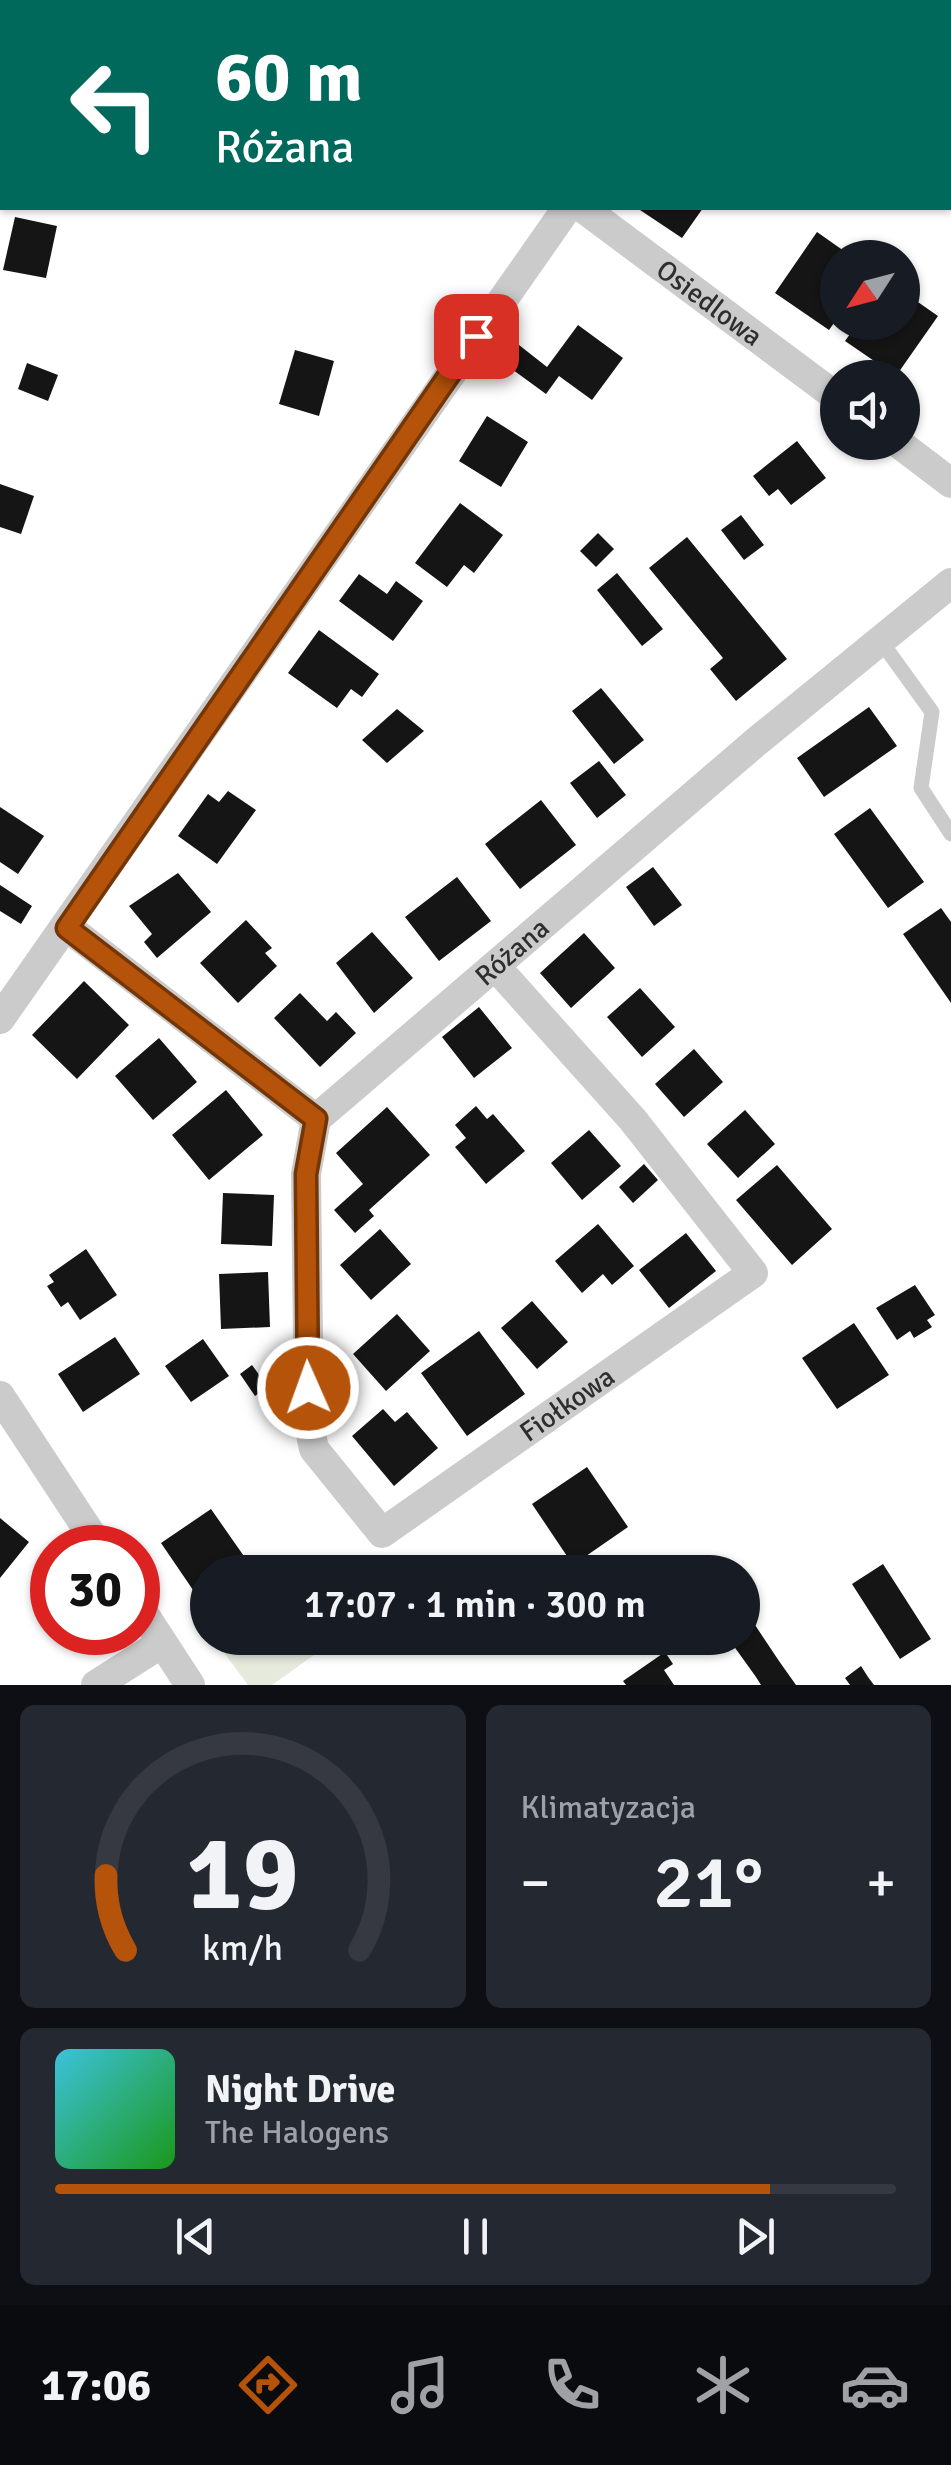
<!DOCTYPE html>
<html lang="pl">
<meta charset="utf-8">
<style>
body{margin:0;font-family:Signika,sans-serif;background:#242831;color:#f1f3f6;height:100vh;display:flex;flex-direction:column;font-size:38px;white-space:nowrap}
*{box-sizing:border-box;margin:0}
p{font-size:32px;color:#9ea1a6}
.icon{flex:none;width:55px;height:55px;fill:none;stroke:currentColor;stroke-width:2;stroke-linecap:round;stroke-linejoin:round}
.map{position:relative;height:1685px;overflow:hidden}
.sheet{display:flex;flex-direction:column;gap:20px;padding:20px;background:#0d0f14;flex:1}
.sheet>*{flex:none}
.banner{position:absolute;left:0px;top:0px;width:952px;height:210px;box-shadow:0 2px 8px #0004;background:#00695c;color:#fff;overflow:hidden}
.needle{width:65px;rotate:234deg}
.fabs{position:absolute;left:820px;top:240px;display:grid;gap:20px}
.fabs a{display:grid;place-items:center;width:100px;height:100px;border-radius:50%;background:#171b24;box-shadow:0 2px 8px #0004;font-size:50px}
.speed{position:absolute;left:30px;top:1525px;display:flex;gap:20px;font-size:50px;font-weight:700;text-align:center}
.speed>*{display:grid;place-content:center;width:130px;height:130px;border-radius:50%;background:#171b24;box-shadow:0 2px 8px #0004;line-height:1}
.speed .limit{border:15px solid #d22;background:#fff;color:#111}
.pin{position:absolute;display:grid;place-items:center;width:85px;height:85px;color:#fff;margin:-42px;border-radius:20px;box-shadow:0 5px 15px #0006}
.me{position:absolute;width:110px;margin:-55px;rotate:358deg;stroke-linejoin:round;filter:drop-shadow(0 0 8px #0008)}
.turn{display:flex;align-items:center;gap:35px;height:210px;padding:0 50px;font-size:45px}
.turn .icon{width:130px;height:130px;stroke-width:2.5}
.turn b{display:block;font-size:70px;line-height:85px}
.big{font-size:75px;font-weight:600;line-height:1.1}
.sheet .card{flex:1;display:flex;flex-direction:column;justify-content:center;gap:15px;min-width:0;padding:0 35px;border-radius:15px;background:#242831}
.sheet .dial{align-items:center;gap:0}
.dial svg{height:260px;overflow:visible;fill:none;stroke:#363941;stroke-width:7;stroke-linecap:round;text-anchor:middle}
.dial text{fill:#f1f3f6;stroke:none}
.song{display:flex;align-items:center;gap:30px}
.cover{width:120px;height:120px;border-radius:15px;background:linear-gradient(135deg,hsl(190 70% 55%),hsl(120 70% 35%))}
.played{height:10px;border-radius:5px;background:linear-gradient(90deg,#b45309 85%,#363941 85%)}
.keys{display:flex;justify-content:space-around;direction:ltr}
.heat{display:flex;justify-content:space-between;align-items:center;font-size:55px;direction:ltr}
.sheet .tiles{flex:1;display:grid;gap:20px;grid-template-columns:1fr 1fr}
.card:last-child{grid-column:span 2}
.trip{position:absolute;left:190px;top:1555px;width:570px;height:100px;border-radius:50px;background:#171b24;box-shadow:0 2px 8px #0004;font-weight:600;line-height:100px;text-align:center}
.menu{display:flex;height:160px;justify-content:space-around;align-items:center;background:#090b0e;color:#9ea1a6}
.menu .icon{width:70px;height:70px}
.menu .active{color:#b45309}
.menu b{font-size:45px;color:#f1f3f6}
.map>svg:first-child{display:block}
.green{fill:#e5eadd}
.building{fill:#151515}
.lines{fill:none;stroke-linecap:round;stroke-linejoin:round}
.lane{stroke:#cbcbcb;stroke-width:15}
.street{stroke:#cbcbcb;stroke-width:30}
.route-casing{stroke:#753606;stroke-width:25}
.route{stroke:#b45309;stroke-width:18}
.labels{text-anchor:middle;stroke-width:10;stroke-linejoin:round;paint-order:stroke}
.street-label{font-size:28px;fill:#2e2e2e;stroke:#fff}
</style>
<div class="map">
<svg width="951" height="1685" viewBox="0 0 951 1685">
<rect width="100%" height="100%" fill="#fff"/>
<!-- green -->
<path class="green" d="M248,1638h90l-66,47h-24l-23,-31z"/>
<!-- building -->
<path class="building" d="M637,208h66l-21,30z
M15,217l42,9 -11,52 -43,-8z
M817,232l37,26h-16v64h64v-31l36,25 -42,60 -51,-35 5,-7 -16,-11 -5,7 -54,-37z
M578,325l45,33 -31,42 -33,-24 -13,18 -41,-30 14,-19 28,22z
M295,350l39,11 -15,55 -40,-12z
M27,363l31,12 -10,26 -30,-12z
M487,416l41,26 -27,45 -42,-26z
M797,441l29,37 -35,27 -13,-16 -9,7 -16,-20z
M0,484l34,12 -13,38 -21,-7z
M460,503l43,32 -29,38 -10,-8 -17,22 -32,-24z
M741,515l23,30 -20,15 -23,-30z
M598,533l16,16 -18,18 -16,-16z
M687,537l100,122 -51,42 -26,-32 13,-11 -74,-90z
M617,573l46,56 -21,17 -45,-56z
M359,574l28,20 9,-13 27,20 -30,40 -54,-40z
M319,630l60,44 -17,23 -11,-8 -14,19 -49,-35z
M601,688l43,52 -30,24 -42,-53z
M869,707l28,39 -73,51 -27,-39z
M397,709l27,22 -37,32 -25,-23z
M599,761l27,34 -29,23 -27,-35z
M228,791l28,19 -39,54 -39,-28 30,-42 11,8z
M541,800l35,45 -56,44 -35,-45z
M0,807l44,29 -26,38 -18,-12z
M870,808l54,74 -36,26 -54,-74z
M653,867l29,38 -28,21 -28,-39z
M178,873l33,39 -54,46 -13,-16 8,-8 -23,-28z
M457,877l34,44 -52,40 -34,-44z
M0,885l32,21 -11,18 -21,-13z
M941,908l10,14v81l-48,-69z
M246,920l26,28 -7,5 12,13 -39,37 -38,-40z
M372,932l41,46 -39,35 -38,-50z
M584,933l31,35 -44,40 -31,-35z
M84,981l45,44 -52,54 -45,-44z
M640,988l35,39 -33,30 -35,-40z
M300,993l27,28 9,-9 20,21 -36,34 -46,-49z
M479,1007l33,41 -38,30 -32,-41z
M159,1038l38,44 -44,38 -38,-44z
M694,1049l29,33 -39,35 -29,-33z
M226,1090l37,45 -54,45 -37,-45z
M476,1106l11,13 6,-5 32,37 -39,33 -31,-37 11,-9 -11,-13z
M387,1107l43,48 -61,55 5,6 -19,17 -21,-23 29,-26 -27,-31z
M745,1110l30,34 -37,34 -31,-34z
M589,1130l32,36 -39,34 -31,-37z
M644,1164l14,16 -25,23 -14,-16z
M777,1165l55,64 -40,36 -56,-65z
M223,1193l51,2 -2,51 -51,-2z
M598,1224l36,42 -22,19 -9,-11 -21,19 -27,-32z
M380,1229l31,35 -40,36 -31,-35z
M686,1233l30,38 -47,37 -30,-38z
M86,1249l31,46 -37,25 -12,-18 -7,5 -14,-21 7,-4 -5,-7z
M268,1272l2,55 -49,2 -2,-55z
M915,1285l20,30 -8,5 5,7 -18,11 -4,-7 -13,9 -21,-32z
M532,1301l36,41 -31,27 -36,-41z
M397,1314l33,37 -44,40 -33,-37z
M854,1323l35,52 -52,34 -35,-51z
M479,1331l46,63 -58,42 -46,-63z
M115,1337l25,37 -57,38 -25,-38z
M203,1339l26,37 -38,26 -26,-36z
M252,1365l16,22 -13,9 -15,-22z
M383,1409l12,13 12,-10 31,36 -44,38 -42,-50z
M587,1467l41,60 -55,38 -41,-61z
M211,1509l44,63h-47v40l-47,-69z
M0,1518l29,24 -29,36z
M883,1564l48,75 -31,20 -48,-75z
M753,1622l26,39 17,24h-35l-5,-8 -28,-39h14v-9z
M665,1652l8,12 -9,6 10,15h-48l-3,-4z
M861,1666l7,11 6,8h-24l-5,-7z"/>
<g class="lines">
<!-- lane -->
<path class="lane" d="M880,640l52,72 -11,76 30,46"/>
<!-- street -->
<g class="street">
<path d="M708,2l1,-2"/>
<path d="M950,167h1"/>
<path id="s1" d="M583,208l255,190"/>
<path d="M897,442l54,41"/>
<path id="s2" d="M67,927l249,192 440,-377 195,-159"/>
<path d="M0,1019l567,-811"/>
<path id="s3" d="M316,1119l-10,55 3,250 5,25 68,84 371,-260 -120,-153 -138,-154"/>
<path d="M0,1396l100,152"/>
<path d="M138,1605l52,80"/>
<path d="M96,1685l66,-42"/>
</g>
</g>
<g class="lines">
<!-- route casing -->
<g class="route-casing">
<path id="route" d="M308,1388l-2,-214 10,-55 -249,-191 409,-592"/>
</g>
<!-- route -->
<use href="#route" class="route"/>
</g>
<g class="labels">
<!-- street labels -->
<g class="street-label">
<text dy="10" stroke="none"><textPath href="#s1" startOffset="158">Osiedlowa</textPath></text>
<text dy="10" stroke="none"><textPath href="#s2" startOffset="572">Różana</textPath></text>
<text dy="10" stroke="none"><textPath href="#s3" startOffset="665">Fiołkowa</textPath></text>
</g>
</g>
</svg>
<div class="fabs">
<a><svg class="needle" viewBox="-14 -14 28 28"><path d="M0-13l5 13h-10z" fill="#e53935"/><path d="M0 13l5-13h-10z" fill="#9ea1a6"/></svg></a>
<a><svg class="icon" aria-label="sound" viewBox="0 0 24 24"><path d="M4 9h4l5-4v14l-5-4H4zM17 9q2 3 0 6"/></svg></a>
</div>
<div class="speed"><div class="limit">30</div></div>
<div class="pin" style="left:476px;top:336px;background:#d93025"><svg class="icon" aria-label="arrive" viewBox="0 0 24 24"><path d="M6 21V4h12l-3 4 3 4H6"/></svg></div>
<svg class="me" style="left:308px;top:1388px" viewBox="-20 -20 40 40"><circle r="17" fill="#b45309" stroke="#fff" stroke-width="3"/><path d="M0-11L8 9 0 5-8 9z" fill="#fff"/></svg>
<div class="trip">17:07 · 1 min · 300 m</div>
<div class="banner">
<div class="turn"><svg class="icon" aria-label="left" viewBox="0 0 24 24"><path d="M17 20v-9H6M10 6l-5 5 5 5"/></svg><div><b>60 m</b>Różana</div></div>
</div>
</div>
<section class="sheet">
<div class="tiles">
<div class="card dial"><svg viewBox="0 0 100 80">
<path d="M14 69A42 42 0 1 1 86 69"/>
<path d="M14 69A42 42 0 0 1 8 46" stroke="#b45309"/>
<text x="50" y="56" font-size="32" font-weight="700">19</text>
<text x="50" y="72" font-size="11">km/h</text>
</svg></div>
<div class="card"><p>Klimatyzacja</p>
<div class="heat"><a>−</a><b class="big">21°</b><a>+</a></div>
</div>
<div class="card">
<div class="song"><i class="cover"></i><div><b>Night Drive</b><p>The Halogens</p></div></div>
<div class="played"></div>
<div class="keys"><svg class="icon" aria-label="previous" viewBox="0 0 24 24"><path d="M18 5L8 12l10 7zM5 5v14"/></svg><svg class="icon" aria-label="pause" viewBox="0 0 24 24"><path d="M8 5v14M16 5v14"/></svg><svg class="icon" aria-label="next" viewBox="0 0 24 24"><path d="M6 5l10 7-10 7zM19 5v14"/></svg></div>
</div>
</div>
</section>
<nav class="menu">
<b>17:06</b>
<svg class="icon active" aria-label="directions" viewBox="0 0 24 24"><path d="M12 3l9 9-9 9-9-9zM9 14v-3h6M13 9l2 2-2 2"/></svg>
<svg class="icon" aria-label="music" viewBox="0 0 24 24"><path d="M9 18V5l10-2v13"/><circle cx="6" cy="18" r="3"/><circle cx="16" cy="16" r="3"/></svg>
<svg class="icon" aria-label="phone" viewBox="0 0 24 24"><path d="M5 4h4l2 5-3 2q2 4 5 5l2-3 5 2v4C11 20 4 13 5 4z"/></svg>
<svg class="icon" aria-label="climate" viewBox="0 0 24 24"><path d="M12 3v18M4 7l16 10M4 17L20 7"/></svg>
<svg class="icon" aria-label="car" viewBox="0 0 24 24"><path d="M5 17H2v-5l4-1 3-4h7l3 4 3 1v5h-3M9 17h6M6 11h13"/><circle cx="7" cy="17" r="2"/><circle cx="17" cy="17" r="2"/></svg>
</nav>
